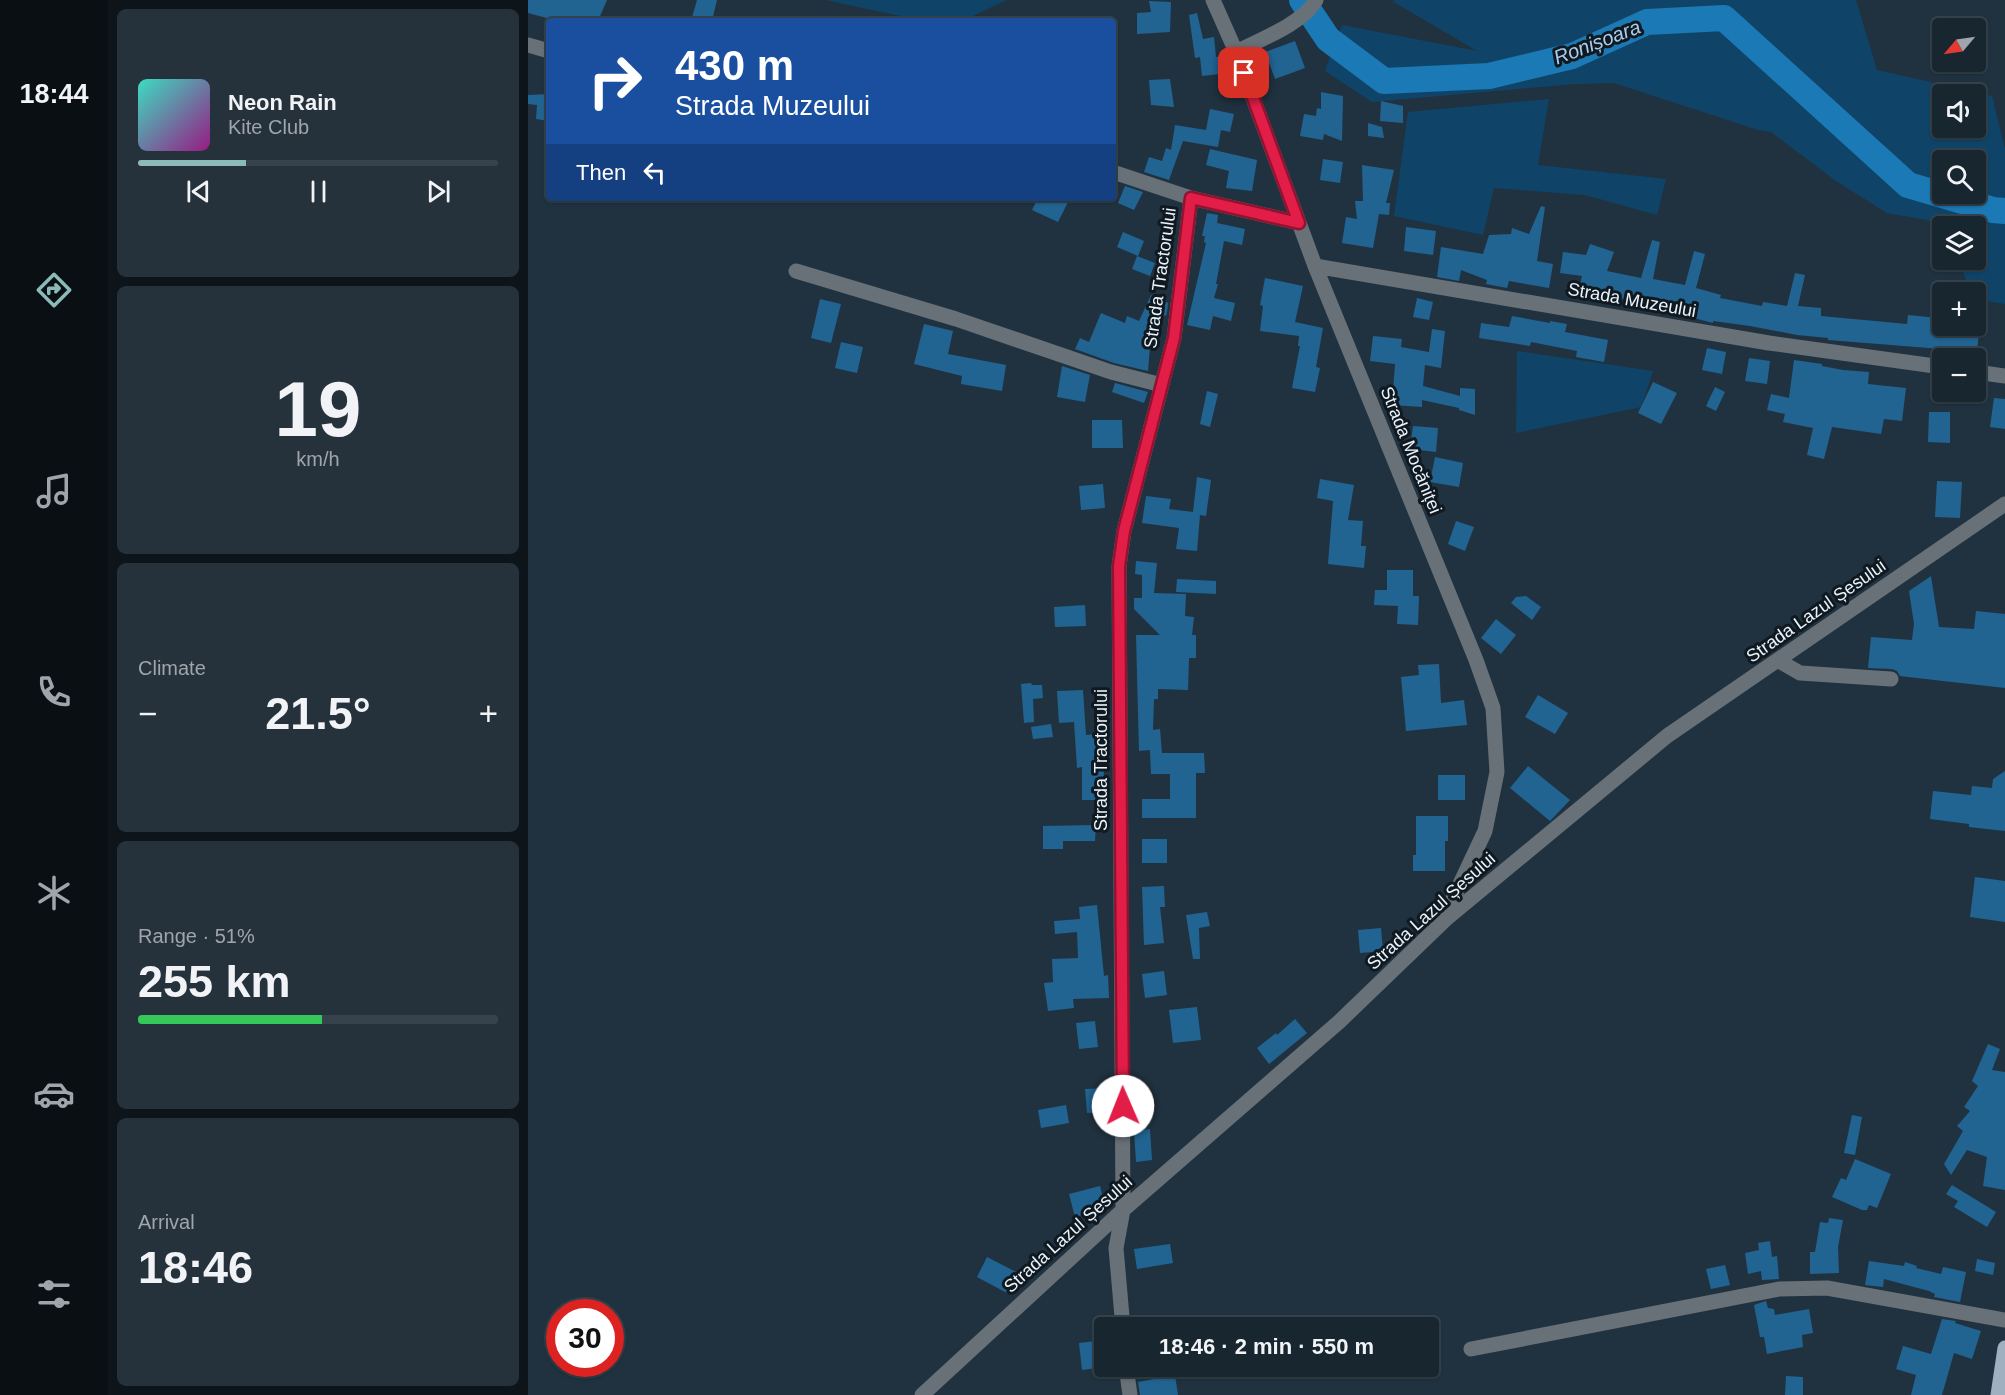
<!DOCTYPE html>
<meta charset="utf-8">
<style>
body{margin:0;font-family:Helvetica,sans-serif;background:#25323c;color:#f1f3f6;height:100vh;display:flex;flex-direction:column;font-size:22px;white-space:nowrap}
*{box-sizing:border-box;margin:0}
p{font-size:20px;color:#9fa5ab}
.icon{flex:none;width:33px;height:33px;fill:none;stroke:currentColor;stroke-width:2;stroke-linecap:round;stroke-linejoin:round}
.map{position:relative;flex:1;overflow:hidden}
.drawer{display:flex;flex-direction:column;gap:9px;padding:9px;background:#0d151a;width:420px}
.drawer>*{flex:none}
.banner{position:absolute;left:18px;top:18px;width:570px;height:183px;border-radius:6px;box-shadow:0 2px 4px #0004,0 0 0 2px #36434c;background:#1a4fa0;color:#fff;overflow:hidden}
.needle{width:39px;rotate:241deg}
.fabs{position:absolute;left:1404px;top:18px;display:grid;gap:12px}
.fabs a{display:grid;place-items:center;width:54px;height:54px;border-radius:6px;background:#182630;box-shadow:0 2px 4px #0004,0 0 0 2px #36434c;font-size:30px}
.speed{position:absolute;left:18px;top:1299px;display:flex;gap:12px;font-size:30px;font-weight:700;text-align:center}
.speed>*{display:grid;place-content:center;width:78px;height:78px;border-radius:50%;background:#182630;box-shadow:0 2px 4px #0004,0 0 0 2px #36434c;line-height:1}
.speed .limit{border:9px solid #d22;background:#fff;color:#111}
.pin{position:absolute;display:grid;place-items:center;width:51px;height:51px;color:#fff;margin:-26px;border-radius:12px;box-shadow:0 3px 9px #0006}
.me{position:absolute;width:66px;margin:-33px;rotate:359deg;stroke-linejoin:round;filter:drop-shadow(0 0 4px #0008)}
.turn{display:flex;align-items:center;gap:21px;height:126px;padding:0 30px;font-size:27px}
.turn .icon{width:78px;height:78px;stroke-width:2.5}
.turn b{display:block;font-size:42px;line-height:51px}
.then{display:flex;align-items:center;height:57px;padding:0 30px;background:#0003;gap:12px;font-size:22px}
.big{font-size:45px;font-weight:700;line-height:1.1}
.drawer .card{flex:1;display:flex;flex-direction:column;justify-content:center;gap:9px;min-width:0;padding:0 21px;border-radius:9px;background:#25323c}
.drawer .dial{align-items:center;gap:0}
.dial b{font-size:78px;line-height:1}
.song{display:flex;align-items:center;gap:18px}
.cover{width:72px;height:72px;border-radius:9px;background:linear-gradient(135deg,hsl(170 70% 55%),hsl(310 70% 35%))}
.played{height:6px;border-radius:3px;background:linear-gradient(90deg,#8bbbb9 30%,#36434c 30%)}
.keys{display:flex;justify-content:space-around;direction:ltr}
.heat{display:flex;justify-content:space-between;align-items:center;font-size:33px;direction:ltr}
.charge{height:9px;border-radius:4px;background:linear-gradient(90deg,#34c759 51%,#36434c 0)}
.trip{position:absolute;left:566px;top:1317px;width:345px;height:60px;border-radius:6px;background:#182630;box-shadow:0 2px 4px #0004,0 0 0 2px #36434c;font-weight:700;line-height:60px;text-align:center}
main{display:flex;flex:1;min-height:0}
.tab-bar{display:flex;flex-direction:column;width:108px;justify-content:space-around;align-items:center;background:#0a0f13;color:#9fa5ab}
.tab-bar .icon{width:42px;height:42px}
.tab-bar .current{color:#8bbbb9}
.tab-bar b{font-size:27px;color:#f1f3f6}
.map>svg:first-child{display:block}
.green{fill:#0f4468;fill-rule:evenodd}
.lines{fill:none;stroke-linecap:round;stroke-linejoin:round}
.river{stroke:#1b79b5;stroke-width:26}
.building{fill:#216492}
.minor{stroke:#687178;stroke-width:15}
.major{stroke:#9fb1c0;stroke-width:15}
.route-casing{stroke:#92132f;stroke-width:15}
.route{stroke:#e11d48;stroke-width:10}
.labels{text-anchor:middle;stroke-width:6;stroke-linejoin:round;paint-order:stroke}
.street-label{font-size:18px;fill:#e8f3fc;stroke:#111920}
.water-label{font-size:20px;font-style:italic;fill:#a7ceef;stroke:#111920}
</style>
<main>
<nav class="tab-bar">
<b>18:44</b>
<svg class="icon current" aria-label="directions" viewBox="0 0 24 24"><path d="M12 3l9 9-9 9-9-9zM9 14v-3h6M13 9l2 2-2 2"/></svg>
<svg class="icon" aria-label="music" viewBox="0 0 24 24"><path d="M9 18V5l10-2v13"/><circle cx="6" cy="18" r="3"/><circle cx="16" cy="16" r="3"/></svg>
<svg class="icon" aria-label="phone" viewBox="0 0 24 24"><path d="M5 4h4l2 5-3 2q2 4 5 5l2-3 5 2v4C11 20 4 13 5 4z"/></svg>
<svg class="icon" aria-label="climate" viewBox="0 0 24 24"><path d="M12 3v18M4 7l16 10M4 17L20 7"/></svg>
<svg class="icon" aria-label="car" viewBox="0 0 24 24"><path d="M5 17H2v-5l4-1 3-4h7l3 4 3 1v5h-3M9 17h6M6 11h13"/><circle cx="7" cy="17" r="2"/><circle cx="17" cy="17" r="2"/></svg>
<svg class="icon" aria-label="filters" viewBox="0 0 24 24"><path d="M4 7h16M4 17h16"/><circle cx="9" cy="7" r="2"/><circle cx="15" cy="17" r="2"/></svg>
</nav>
<section class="drawer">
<div class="card">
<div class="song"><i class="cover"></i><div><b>Neon Rain</b><p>Kite Club</p></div></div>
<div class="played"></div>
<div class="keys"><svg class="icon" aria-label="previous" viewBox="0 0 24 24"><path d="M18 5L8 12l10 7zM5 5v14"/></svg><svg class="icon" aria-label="pause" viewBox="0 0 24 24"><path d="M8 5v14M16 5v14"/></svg><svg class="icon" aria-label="next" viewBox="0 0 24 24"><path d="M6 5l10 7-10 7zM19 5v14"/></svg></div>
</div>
<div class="card dial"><b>19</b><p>km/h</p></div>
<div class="card"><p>Climate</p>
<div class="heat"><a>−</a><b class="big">21.5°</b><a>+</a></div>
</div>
<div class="card"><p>Range · 51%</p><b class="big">255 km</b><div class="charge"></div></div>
<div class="card"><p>Arrival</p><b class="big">18:46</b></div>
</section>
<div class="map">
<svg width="1477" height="1395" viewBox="0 0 1477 1395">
<rect width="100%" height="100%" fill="#203240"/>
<!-- green -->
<path class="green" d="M298,0h181l-39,18 -63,-1z
M867,0h461l21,70 115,26 13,53v155l-29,-5v-7h-5l-13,-32h18v-34h-31l-2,-3 -56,-10 -51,-32 -65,-49 -13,-2 -144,-47 -39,1 -203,18 -47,-31 17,-46 135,26 -85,-50zM1414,94h34v34h-34zM1414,160h34v34h-34z
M1021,99l-11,66 128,14 -9,36 -72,-20 -91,-7 -11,47 -89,-19 14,-104z
M989,351l136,20 -12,36 -125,26z"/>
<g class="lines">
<!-- river -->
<path class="river" d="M774,0l26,39 56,42 105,-5 83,-20 75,-34 77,-4 184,167 85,25 12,1"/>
</g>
<!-- building -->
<path class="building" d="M0,0h79l-9,21h-40l-30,-8z
M169,0h20l-5,21h-21z
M621,1l22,1 -1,30 -33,2v-21l14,-1z
M669,13l6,26 11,-2 2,20 11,-1 2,17 -27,3 -2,-19 -5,1 -6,-43z
M767,41l10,27 -30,11 -10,-27z
M642,79l4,28 -23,-2 -2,-25z
M793,92l22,4 -1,45 -18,-7 -1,6 -23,-4 4,-22 12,2 1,-8 4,1z
M21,94v27l-13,-2 1,-14 -9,-1v-9z
M853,101l22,5v17l-23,-2z
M682,109l24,5 -4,18 -9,-2 -3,17 -35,-6 -14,39 -25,-8 5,-15 13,4 4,-13 5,2 4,-25 31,5z
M840,123l14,4 2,11 -16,-2z
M682,149l47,11 -5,31 -26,-3 3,-17 -23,-6z
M795,159l20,3 -3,21 -20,-3z
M834,165l32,5 -8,33h4l-1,12 -10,-1 -6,34 -31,-5 4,-26 11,2 -2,-18h8z
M597,186l18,6 -9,18 -16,-7z
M510,198h32l-12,24 -26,-12z
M1013,206l4,1 -8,54 16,3 -4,24 -40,-7 -2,7 -21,-4 1,-4 -26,-10 -2,11 -22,-4 4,-30 42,7 6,-19 22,-1 1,-6 17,6z
M679,213l11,2 -1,8 28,6 -3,16 -18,-4 -8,43h2l-4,14 21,5 -4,18 -18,-5 -3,14 -23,-5 19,-82 -2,-1 1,-6h-3z
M878,227l30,4 -3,24 -29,-4z
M595,232l21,9 -6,15 -21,-9z
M1124,240l8,2 -7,37 32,6 9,-34 11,3 -9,34 25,7 -1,3 42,8 1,-4 24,4 8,-33 10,2 -7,31 23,2v8l86,8 1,-9 30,3 -1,15 25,3 1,-10h17l-4,32h-23l1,-8 -126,-10v-2l-31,-3 -47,-9 -37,-5v2l-23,-6v-2l-63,-11 1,-4 -49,-12 3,-12 -22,-3 3,-21 23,3 4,-11 24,8 -7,19 34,7z
M609,256l18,7 -5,13 -18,-7z
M737,278l38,8 -8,36 28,6 -7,39 4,1 -5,24 -23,-4 8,-42h-2l1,-10 -39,-5 3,-25 -3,-1z
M623,295l17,8 -1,9 -1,4 -2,-1 -14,32 -2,24 -34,-8 -39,-14 5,-11 9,4 12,-29 24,10 2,-7 12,5z
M889,298l16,4 -4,18 -16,-3z
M292,299l21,5 -10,39 -20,-5z
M984,316l38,7v-2l17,3 -2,8 43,8 -4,22 -28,-5 1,-6 -46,-9 -1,4 -51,-8 2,-15 28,4z
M396,324l29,7 -5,23 58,11 -4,26 -41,-7 1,-8 -48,-12z
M904,329l13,2 -4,37 -16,-3 -2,21 37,10v-8l15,1v26l-16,-5v-2l-37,-8v7l-30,-2 3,-41 -25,-3 3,-25 29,3 -1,8 28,5z
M313,342l22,5 -6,26 -22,-5z
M1179,348l19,4 -4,22 -20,-4z
M1221,358l21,3 -3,23 -22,-3z
M1266,360l28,4v2l21,4 26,2 -1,12 38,4 -4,33 -18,-2 -3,15 -49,-7 -8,32 -17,-4 6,-27 -30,-6 2,-8 -18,-4 4,-16 18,4z
M534,366l28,9 -5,27 -28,-5z
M1125,382l24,11 -16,31 -23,-11z
M587,383l33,9 -4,11 -32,-11z
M1187,387l10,5 -9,19 -10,-5z
M679,391l11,3 -8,33 -10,-3z
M1466,398l11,1v30l-15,-2z
M1401,412h21v31l-22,-1z
M564,420h30l1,28h-31z
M885,426l25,2 -2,24 -26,-3z
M907,457l28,6 -4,24 -29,-5z
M669,477l14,3 -5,36 -6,-1 -3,36 -21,-2 3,-21 -37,-5 4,-27 25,3 -2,10 24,3z
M792,479l34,6 -6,35 15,1 -2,25h5l-2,22 -36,-4 5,-63 -16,-3z
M1409,481l25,1 -2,36 -25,-1z
M575,484l2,24 -24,2 -2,-24z
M928,521l18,6 -9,24 -17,-7z
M608,561l21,2 -3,30 32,1 -1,22 9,1 -2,18h4v23h-7l-1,32 -30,-1v10h-4l-1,31 7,-1 2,24h42l1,20h-9v45h-54v-19h28v-25h-19l-1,-24 -11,1 -3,-116h24l-26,-26v-11h8v-23l-7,-1z
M859,570h26v26h6l-1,29 -21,-1 1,-18 -24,-1 1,-15h12z
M1403,576l8,51 35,2 2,-18 29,3v74l-97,-11 -8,-1 -3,-5 -5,-2 -24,-1 3,-31 41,3 2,-16 -5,-33z
M649,579l39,2v13l-40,-2z
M998,596l15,11 -9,13 -21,-17 5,-6z
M557,605l1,21 -31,1 -1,-20z
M968,619l20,16 -15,19 -20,-16z
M911,664l2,39 23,-3 3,25 -61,6 -5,-54 18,-2 -1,-10z
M503,683l1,2h10l1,13 -10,1 1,23 -10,1 -3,-39z
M555,690l3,45 13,-1 5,41v25h-22v-33l-5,1 -3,-46 -15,1 -2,-32z
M1010,695l30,18 -13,21 -30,-17z
M523,724l2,13 -20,2 -2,-12z
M1000,766l42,34 -20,21 -40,-33z
M1477,771v60l-36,-4v-3l-39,-5 3,-28 38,4 1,-9 20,2 1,-9z
M910,775h27v25h-27z
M888,816h32v25h-3v30h-32v-16h3z
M568,825l-1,16h-32v8h-20v-23z
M614,839h25v24h-25z
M1447,877l30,4v41l-35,-5z
M636,886l1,21h-5l4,36 -20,2 -2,-58z
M569,905l7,71 4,-1 1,23 -36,1 1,9 -26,3 -4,-28 9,-1 -1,-23 26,-1 -1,-26 -22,2 -1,-13 26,-2 -1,-12z
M679,912l3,14 -11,2 1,31h-7l-7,-44z
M853,928l2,23 -23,2 -2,-23z
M636,971l3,24 -22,3 -3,-24z
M669,1007l4,33 -28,3 -4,-33z
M767,1019l12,14 -38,31 -12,-16 19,-15 1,2z
M567,1021l3,26 -19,2 -3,-26z
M1460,1044l12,5 -8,21 13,2v118l-22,-4 4,-29 -20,-7 -16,25 -7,-11 19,-33 -6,-5 13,-15 -6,-4 14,-21 -6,-5z
M578,1088l1,24 -20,1 -2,-24z
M538,1105l3,18 -28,5 -3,-18z
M1324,1115l10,2 -7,38 -11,-2z
M622,1129l2,31 -16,2 -2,-31z
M1327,1159l36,15 -14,34 -8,-3 -2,5h-5l-30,-13 9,-19 5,2z
M1424,1185l44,27 -9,15 -33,-20 4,-6 -12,-7z
M572,1186l6,23 -31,8 -6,-23z
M1301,1218l14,2 -5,27 1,26 -29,1v-22h5l5,-30 8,1z
M1242,1241l2,16 5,-1 2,23 -17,1 -1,-9 -13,3 -3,-21 14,-3 -1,-7z
M642,1244l3,19 -36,6 -3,-20z
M459,1257l31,16 -11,20 -30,-16z
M1449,1259l18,4 -2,12 -18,-4z
M1341,1261l35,5 1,-4 12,4 -1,2 25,6 2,-7 23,5 -6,30 -26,-5 1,-3 -6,-3 -45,-12 -1,8 -18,-2z
M1197,1265l5,20 -19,4 -5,-20z
M1238,1301l2,7 6,1 1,6 34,-6 4,24 -11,2 1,12 -36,7 -3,-17h-4l-6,-32z
M1414,1319l14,2 -1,2 26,8 -9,28 -18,-6 -12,42h-31l5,-20 -20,-6 7,-23 28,8z
M576,1340v27l-22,3 -3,-27z
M647,1375l3,20h-38l-2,-13z
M1258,1376l17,1v18h-18z"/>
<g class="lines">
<!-- minor -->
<path class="minor" d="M685,0l23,52 79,214 161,394 17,48 4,64 -12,59 -33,70 -6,18
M0,45l21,6
M708,52c23,-12 68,-29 80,-52
M585,172l78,26 108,25
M787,266l454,77 173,24
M268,271l160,48 155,53 51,13
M1448,372l29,4
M1251,661l21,12 91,6
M595,1328l-7,-80 7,-38 -4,-644 5,-35 50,-193 17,-140
M943,1349l308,-60 48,-1 178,32
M598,1366l4,29
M394,1395l201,-185 217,-189 106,-102 221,-183 338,-232"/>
<!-- major -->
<path class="major" d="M1470,1395l7,-47"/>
</g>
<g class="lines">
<!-- route casing -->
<g class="route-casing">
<path id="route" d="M595,1106l-4,-540 5,-35 50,-193 17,-140 108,25 -55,-150"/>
</g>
<!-- route -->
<use href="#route" class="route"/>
</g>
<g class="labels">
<!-- street labels -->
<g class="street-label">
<text transform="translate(632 278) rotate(-82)" y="6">Strada Tractorului</text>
<text transform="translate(1104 300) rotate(10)" y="6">Strada Muzeului</text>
<text transform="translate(883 450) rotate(68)" y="6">Strada Mocăniței</text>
<text transform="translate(1288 611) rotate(-35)" y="6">Strada Lazul Șesului</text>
<text transform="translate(573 760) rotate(-90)" y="6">Strada Tractorului</text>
<text transform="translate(903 911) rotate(-42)" y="6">Strada Lazul Șesului</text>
<text transform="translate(540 1234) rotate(-42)" y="6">Strada Lazul Șesului</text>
</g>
<!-- water labels -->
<g class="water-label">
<text transform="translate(1069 42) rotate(-21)" y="7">Ronișoara</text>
</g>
</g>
</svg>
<div class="fabs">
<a><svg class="needle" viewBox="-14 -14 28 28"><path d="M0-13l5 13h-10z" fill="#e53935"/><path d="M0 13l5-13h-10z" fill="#9fa5ab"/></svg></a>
<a><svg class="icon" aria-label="sound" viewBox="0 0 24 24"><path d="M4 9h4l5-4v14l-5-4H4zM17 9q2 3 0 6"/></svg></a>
<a><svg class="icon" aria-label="search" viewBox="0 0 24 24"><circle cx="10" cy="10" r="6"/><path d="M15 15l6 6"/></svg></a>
<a><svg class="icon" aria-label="layers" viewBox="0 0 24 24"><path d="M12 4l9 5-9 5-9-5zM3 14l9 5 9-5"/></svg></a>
<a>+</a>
<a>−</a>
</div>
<div class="speed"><div class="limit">30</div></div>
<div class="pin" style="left:716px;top:73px;background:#d93025"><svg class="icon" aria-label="arrive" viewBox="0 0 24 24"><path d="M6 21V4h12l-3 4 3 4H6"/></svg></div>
<svg class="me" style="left:595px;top:1106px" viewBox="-20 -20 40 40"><circle r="19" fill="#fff"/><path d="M0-13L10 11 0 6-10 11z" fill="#e11d48"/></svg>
<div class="trip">18:46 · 2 min · 550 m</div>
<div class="banner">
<div class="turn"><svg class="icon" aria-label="right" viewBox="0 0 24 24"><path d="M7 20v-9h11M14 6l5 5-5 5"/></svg><div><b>430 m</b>Strada Muzeului</div></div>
<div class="then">Then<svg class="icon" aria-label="left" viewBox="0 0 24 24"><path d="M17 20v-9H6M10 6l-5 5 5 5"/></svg></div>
</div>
</div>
</main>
